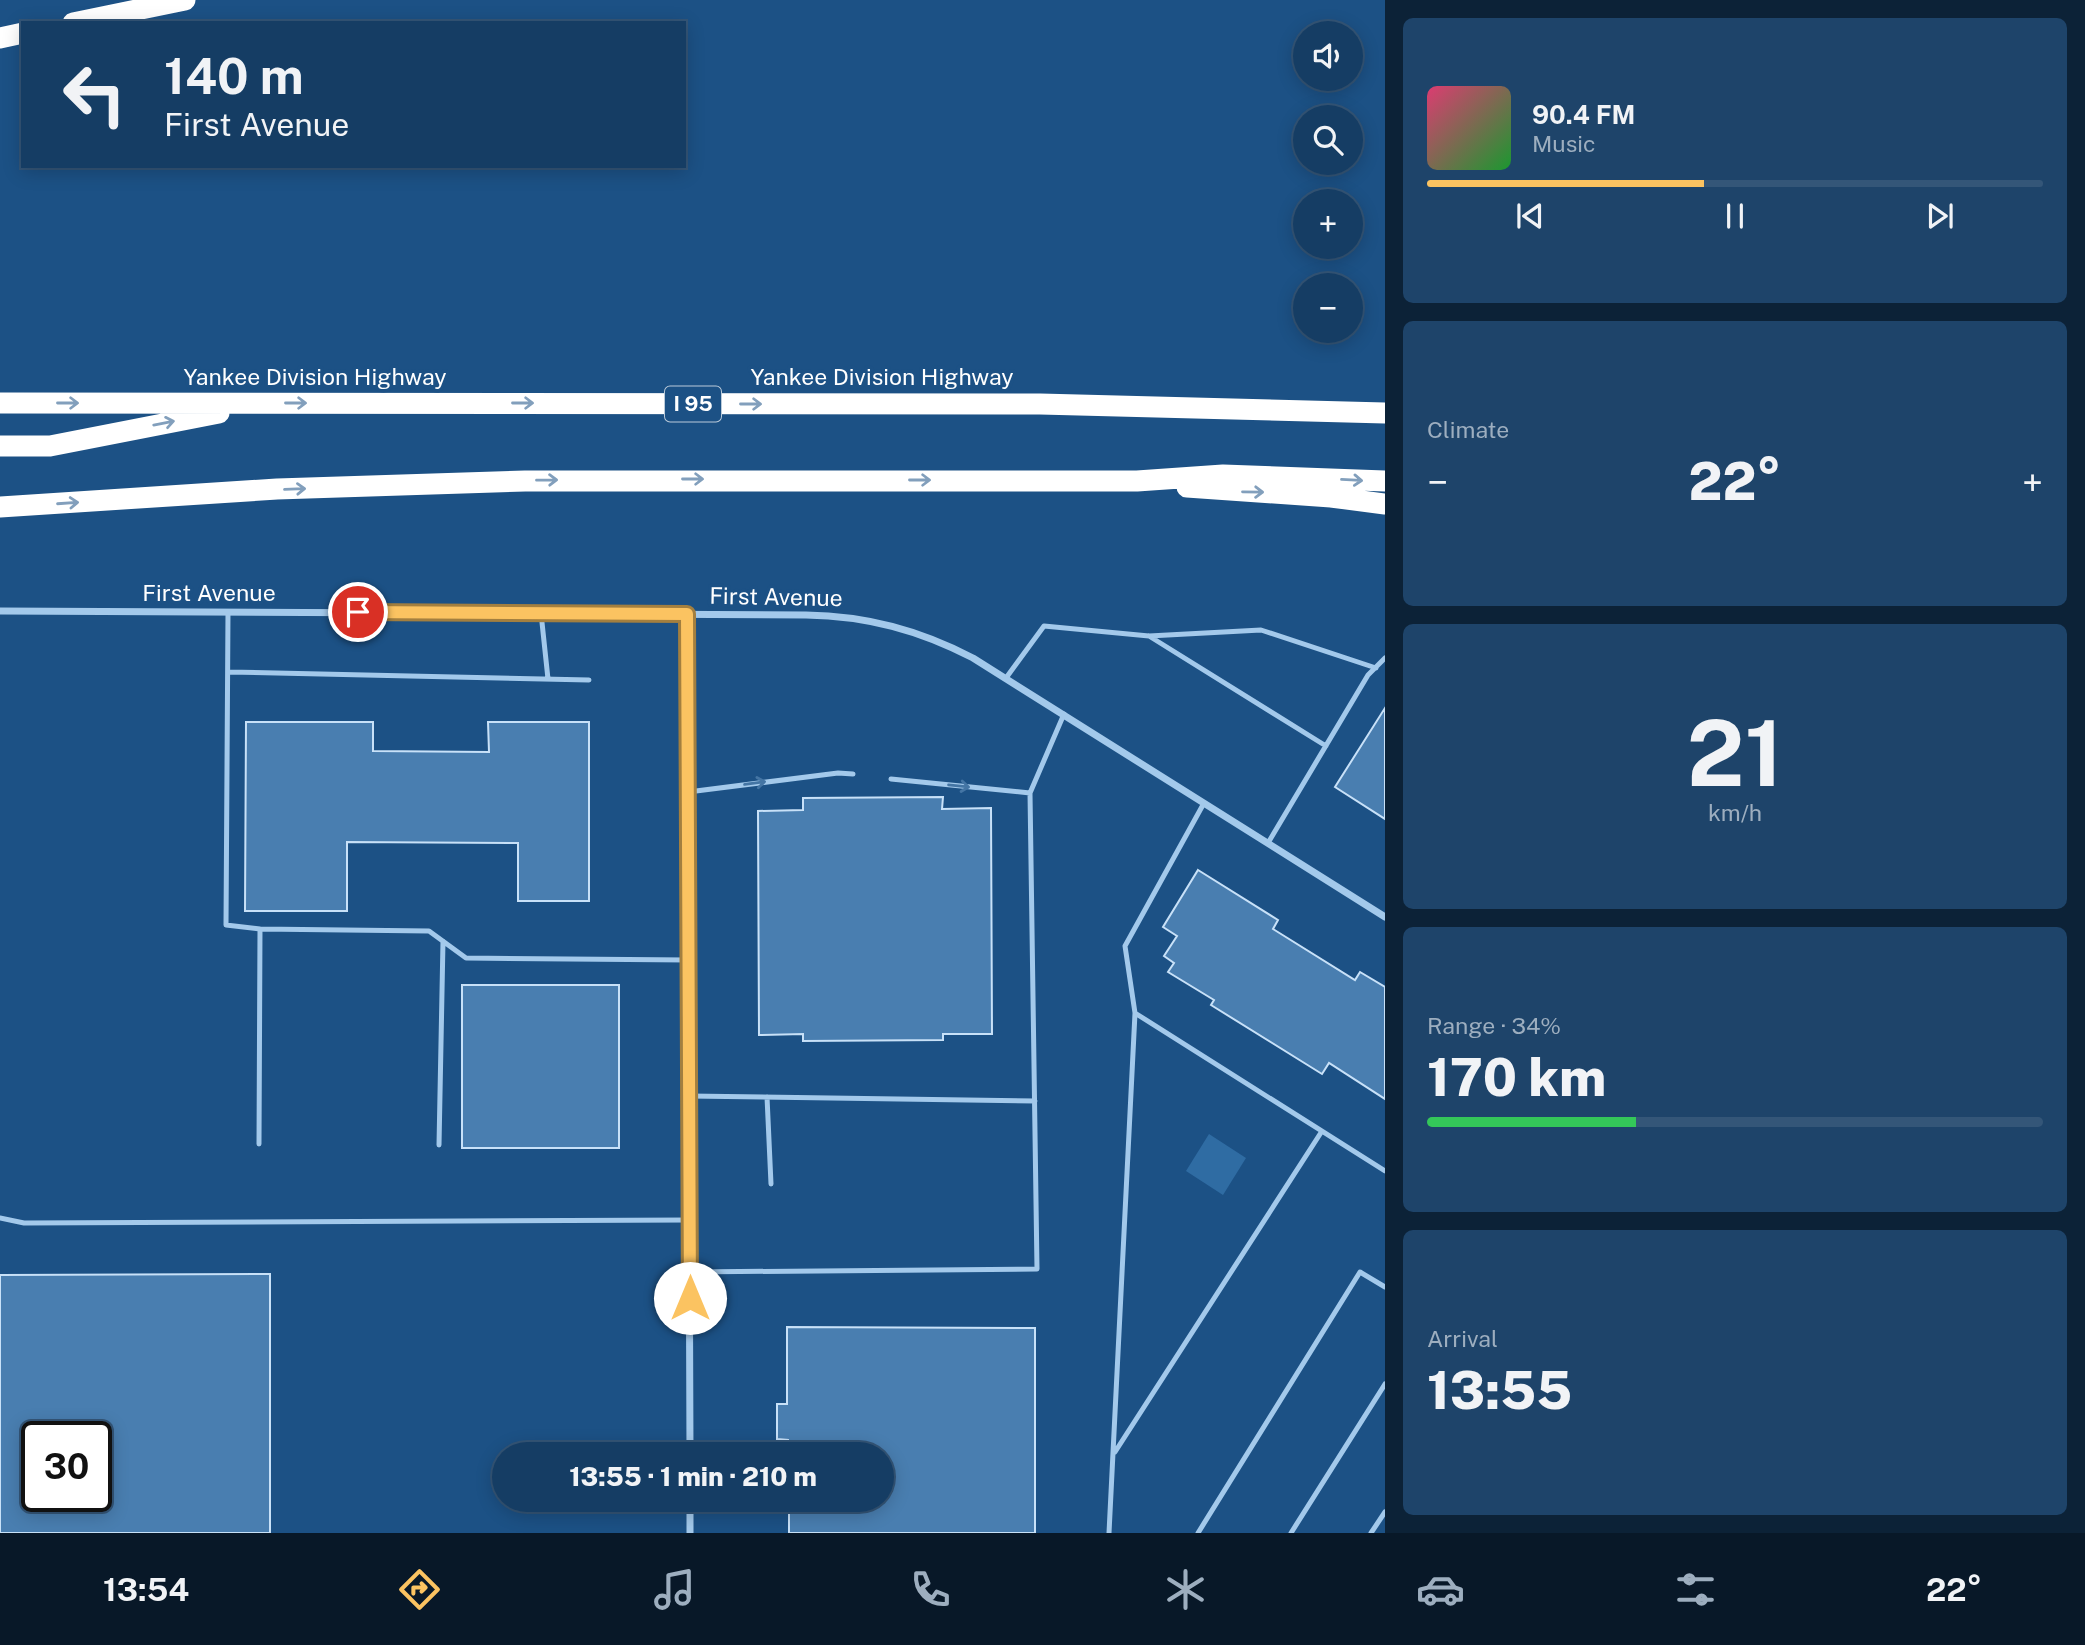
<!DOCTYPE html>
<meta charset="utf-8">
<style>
body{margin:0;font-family:"Public Sans",sans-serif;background:#1e446a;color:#f1f3f6;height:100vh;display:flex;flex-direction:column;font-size:26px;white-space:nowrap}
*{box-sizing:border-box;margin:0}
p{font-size:23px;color:#9daebf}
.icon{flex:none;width:38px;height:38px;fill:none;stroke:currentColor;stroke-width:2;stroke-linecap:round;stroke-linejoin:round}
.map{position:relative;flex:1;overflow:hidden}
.drawer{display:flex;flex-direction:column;gap:18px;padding:18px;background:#0c2237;width:700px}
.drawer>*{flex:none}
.top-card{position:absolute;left:21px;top:21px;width:665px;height:147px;border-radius:0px;box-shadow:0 4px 18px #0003,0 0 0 2px #345678;background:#153d64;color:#f1f3f6;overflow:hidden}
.tools{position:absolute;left:1293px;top:21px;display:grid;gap:14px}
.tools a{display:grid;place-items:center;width:70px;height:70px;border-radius:50%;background:#153d64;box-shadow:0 4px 18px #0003,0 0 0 2px #345678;font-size:35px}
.speed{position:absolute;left:21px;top:1421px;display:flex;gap:14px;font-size:35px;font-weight:700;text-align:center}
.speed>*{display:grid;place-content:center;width:91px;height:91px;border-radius:50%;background:#153d64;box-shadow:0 4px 18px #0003,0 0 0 2px #345678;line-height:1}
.speed .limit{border:4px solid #111;border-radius:10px;background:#fff;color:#111}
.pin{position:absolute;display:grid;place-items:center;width:60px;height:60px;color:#fff;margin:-30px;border:4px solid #fff;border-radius:50%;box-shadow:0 2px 7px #0007}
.me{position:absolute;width:77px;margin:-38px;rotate:0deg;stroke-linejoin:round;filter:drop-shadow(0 0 5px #0008)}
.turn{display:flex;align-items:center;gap:24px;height:147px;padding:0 28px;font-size:32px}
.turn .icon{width:91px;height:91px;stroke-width:2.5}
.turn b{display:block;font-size:49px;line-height:60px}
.big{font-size:52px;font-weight:800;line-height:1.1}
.drawer .widget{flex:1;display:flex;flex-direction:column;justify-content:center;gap:10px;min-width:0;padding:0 24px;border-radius:10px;background:#1e446a}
.drawer .dial{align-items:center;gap:0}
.dial b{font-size:91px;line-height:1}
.song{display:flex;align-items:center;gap:21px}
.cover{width:84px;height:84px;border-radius:10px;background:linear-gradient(135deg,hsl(340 70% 55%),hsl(130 70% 35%))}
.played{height:7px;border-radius:4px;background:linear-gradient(90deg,#fbc361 45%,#345678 45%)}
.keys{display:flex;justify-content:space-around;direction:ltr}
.heat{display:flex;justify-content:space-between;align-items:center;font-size:38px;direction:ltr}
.charge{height:10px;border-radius:5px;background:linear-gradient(90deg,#34c759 34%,#345678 0)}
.trip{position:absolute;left:492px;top:1442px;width:402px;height:70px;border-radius:35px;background:#153d64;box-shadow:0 4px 18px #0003,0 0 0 2px #345678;font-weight:800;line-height:70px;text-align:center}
.tabs{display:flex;height:112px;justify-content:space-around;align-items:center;background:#081828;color:#9daebf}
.tabs .icon{width:49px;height:49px}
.tabs .selected{color:#fbc361}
.tabs b{font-size:32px;color:#f1f3f6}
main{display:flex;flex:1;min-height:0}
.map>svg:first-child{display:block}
.green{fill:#2f6ca3}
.building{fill:#497eb0;stroke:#c8e1f8;stroke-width:2;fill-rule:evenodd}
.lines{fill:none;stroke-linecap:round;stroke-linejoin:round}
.service{stroke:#a3c9eb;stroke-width:5}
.minor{stroke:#a3c9eb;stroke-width:7}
.motorway{stroke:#fff;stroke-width:21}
.oneway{stroke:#829fbc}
.oneway2{stroke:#4475a4}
.route-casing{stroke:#a37f3f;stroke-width:18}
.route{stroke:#fbc361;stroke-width:12}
.labels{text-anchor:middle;stroke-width:7;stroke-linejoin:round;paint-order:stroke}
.shield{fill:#1c5185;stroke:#bbcbda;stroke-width:2}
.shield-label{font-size:21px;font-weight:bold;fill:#fff}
.street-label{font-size:23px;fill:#fff;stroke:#1c5185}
</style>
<main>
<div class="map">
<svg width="1385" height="1533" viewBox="0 0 1385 1533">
<rect width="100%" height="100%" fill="#1c5185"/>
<!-- green -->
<path class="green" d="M1209,1134l37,24 -23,37 -37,-24z"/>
<!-- building -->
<path class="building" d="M1385,708v111l-50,-32z
M246,722h127v29l116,1 -1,-30h101v179h-71v-58l-171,-1v69h-102z
M943,797l-1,12 49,-1 1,226h-49v6l-140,1v-7l-44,1 -1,-224 45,-1v-12z
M1198,870l80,50 -5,9 82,51 5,-8 25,15v112l-56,-36 -7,11 -111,-69 3,-5 -46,-28 6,-9 -10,-7 13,-20 -14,-9z
M462,985h157v163h-157z
M270,1274v259h-270v-258zM37,1437h59v59h-59z
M787,1327l248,1v205h-246v-33h93v-46h-94v-14l-11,-1v-35h10z"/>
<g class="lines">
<!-- service -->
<path class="service" d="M228,612l-2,313 34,4
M541,613l7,66
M1149,636l177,110
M228,672l361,8
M1006,678l38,-52 105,10 112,-6 115,38
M891,779l139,14
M688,792l150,-19 15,1
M1268,843l100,-168 17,-17
M1135,1013l-10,-67 79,-143
M689,1096l346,5
M767,1097l4,87
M259,1144l1,-215 169,2 37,27 222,2
M439,1145l4,-204
M0,1218l24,5 665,-3
M690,1272l347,-3 -7,-476 34,-79
M1115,1452l207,-321
M1109,1533l26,-520 250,158
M1198,1533l162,-261 25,15
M1291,1533l94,-149
M1371,1533l14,-21"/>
<!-- minor -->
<path class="minor" d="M0,611l806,4c61,1 113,15 167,43l412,259
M687,614l3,840
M690,1500v33"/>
<!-- motorway -->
<path class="motorway" d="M73,23l112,-23
M0,38l23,-5
M0,403l1040,1 345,9
M0,446h50l169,-33
M1187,487l144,10 54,7
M0,507l277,-18 248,-8h612l86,-6 162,6"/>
</g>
<!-- one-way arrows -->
<defs><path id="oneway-shaft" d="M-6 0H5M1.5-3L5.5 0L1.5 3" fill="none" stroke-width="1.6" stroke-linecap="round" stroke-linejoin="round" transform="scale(1.75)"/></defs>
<g class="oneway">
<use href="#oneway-shaft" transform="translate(68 403)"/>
<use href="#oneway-shaft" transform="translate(296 403)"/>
<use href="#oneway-shaft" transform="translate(523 403)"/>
<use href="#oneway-shaft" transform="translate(751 404)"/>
<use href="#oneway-shaft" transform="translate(164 423) rotate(-11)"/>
<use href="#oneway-shaft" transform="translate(693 479)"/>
<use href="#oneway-shaft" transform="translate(547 480) rotate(-1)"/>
<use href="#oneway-shaft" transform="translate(920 480)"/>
<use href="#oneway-shaft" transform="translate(1352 480) rotate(3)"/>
<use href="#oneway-shaft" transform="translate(295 489) rotate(-2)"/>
<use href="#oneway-shaft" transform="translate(1253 492) rotate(1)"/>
<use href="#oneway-shaft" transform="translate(68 503) rotate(-4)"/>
</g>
<g class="oneway2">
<use href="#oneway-shaft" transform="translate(755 783) rotate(-8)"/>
<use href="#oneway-shaft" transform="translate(959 786) rotate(6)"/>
</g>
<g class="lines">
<!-- route casing -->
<g class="route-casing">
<path id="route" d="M358,612l329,2 3,684"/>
</g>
<!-- route -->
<use href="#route" class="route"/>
</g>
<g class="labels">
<!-- shield labels -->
<rect class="shield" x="665" y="386.5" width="56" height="35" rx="5"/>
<g class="shield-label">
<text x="693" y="411">I 95</text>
</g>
<!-- street labels -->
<g class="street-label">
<text x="315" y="385">Yankee Division Highway</text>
<text x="882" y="385">Yankee Division Highway</text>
<text x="209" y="601">First Avenue</text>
<text transform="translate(776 597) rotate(1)" y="8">First Avenue</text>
</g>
</g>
</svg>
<div class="tools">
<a><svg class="icon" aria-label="sound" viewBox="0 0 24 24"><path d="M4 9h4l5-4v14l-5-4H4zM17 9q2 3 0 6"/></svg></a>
<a><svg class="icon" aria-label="search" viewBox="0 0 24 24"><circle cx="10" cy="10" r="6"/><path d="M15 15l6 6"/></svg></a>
<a>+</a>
<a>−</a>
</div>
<div class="speed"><div class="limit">30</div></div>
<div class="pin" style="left:358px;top:612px;background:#d93025"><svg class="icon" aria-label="arrive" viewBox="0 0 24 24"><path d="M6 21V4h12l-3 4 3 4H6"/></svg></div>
<svg class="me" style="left:690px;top:1298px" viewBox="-20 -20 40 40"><circle r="19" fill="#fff"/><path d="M0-13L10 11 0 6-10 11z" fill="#fbc361"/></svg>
<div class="trip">13:55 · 1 min · 210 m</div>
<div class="top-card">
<div class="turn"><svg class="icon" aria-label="left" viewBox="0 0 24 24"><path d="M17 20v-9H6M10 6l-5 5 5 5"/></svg><div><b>140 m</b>First Avenue</div></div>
</div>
</div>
<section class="drawer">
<div class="widget">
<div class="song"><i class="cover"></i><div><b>90.4 FM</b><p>Music</p></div></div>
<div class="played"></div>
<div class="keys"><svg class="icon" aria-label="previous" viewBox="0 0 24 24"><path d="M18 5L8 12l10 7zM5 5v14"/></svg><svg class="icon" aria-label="pause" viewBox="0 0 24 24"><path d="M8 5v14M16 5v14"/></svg><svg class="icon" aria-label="next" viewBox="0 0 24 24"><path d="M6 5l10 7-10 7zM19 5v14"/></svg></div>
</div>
<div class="widget"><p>Climate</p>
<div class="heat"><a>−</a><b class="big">22°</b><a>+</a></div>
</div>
<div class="widget dial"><b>21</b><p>km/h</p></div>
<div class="widget"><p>Range · 34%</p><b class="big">170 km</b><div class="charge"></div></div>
<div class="widget"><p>Arrival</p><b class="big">13:55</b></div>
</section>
</main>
<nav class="tabs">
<b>13:54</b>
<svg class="icon selected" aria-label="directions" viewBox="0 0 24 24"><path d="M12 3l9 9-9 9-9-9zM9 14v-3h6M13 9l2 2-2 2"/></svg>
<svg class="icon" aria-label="music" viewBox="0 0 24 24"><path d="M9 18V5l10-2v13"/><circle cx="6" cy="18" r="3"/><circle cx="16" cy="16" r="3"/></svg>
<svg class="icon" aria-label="phone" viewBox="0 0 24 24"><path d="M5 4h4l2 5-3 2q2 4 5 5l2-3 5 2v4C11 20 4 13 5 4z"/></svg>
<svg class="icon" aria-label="climate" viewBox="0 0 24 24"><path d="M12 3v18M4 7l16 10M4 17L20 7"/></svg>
<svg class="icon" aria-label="car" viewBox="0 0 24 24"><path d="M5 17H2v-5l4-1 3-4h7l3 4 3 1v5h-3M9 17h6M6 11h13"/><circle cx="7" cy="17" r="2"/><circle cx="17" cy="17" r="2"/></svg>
<svg class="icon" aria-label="filters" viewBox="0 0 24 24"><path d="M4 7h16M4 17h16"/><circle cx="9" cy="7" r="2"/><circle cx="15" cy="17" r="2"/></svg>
<b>22°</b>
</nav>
